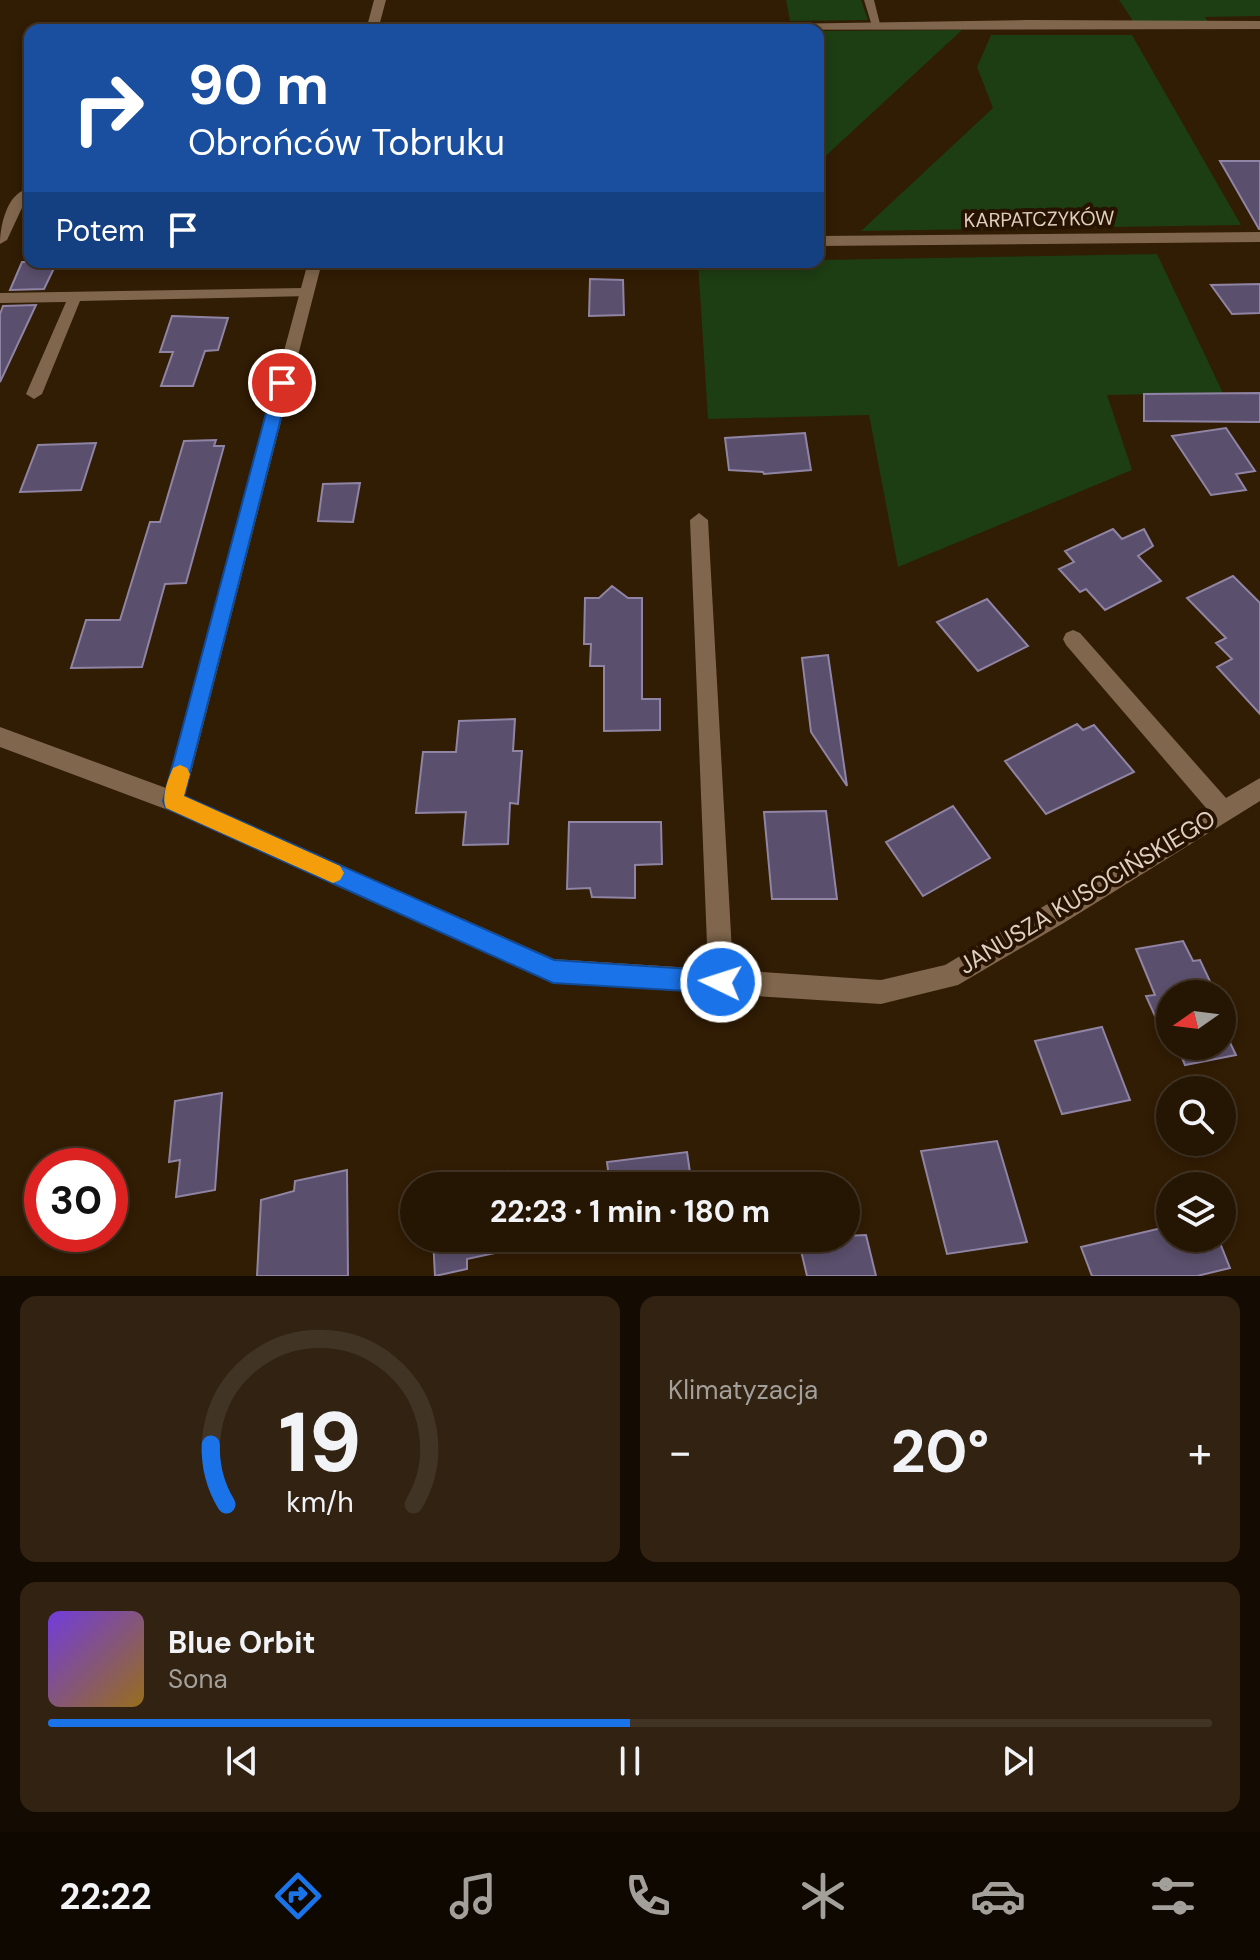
<!DOCTYPE html>
<html lang="pl">
<meta charset="utf-8">
<style>
body{margin:0;font-family:"DM Sans",sans-serif;background:#312212;color:#f1f3f6;height:100vh;display:flex;flex-direction:column;font-size:30px;white-space:nowrap}
*{box-sizing:border-box;margin:0}
p{font-size:26px;color:#a39f9a}
.icon{flex:none;width:44px;height:44px;fill:none;stroke:currentColor;stroke-width:2;stroke-linecap:round;stroke-linejoin:round}
.map{position:relative;height:1276px;overflow:hidden}
.details{display:flex;flex-direction:column;gap:20px;padding:20px;background:#140c02;flex:1}
.details>*{flex:none}
.hud{position:absolute;left:24px;top:24px;width:800px;height:244px;border-radius:16px;box-shadow:0 4px 12px #0003,0 0 0 2px #423425;background:#1a4fa0;color:#fff;overflow:hidden}
.needle{width:52px;rotate:256deg}
.buttons{position:absolute;left:1156px;top:980px;display:grid;gap:16px}
.buttons a{display:grid;place-items:center;width:80px;height:80px;border-radius:50%;background:#251503;box-shadow:0 4px 12px #0003,0 0 0 2px #423425;font-size:40px}
.speed{position:absolute;left:24px;top:1148px;display:flex;gap:16px;font-size:40px;font-weight:700;text-align:center}
.speed>*{display:grid;place-content:center;width:104px;height:104px;border-radius:50%;background:#251503;box-shadow:0 4px 12px #0003,0 0 0 2px #423425;line-height:1}
.speed .limit{border:12px solid #d22;background:#fff;color:#111}
.pin{position:absolute;display:grid;place-items:center;width:68px;height:68px;color:#fff;margin:-34px;border:4px solid #fff;border-radius:50%;box-shadow:0 2px 8px #0007}
.me{position:absolute;width:88px;margin:-44px;rotate:274deg;stroke-linejoin:round;filter:drop-shadow(0 0 6px #0008)}
.turn{display:flex;align-items:center;gap:28px;height:168px;padding:0 32px;font-size:36px}
.turn .icon{width:104px;height:104px;stroke-width:2.5}
.turn b{display:block;font-size:56px;line-height:68px}
.then{display:flex;align-items:center;height:76px;padding:0 32px;background:#0003;gap:16px;font-size:30px}
.big{font-size:60px;font-weight:700;line-height:1.1}
.details .card{flex:1;display:flex;flex-direction:column;justify-content:center;gap:12px;min-width:0;padding:0 28px;border-radius:16px;background:#312212}
.details .dial{align-items:center;gap:0}
.dial svg{height:208px;overflow:visible;fill:none;stroke:#423425;stroke-width:7;stroke-linecap:round;text-anchor:middle}
.dial text{fill:#f1f3f6;stroke:none}
.song{display:flex;align-items:center;gap:24px}
.cover{width:96px;height:96px;border-radius:12px;background:linear-gradient(135deg,hsl(260 70% 55%),hsl(40 70% 35%))}
.played{height:8px;border-radius:4px;background:linear-gradient(90deg,#1a73e8 50%,#423425 50%)}
.keys{display:flex;justify-content:space-around;direction:ltr}
.heat{display:flex;justify-content:space-between;align-items:center;font-size:44px;direction:ltr}
.details .tiles{flex:1;display:grid;gap:20px;grid-template-columns:1fr 1fr}
.card:last-child{grid-column:span 2}
.trip{position:absolute;left:400px;top:1172px;width:460px;height:80px;border-radius:40px;background:#251503;box-shadow:0 4px 12px #0003,0 0 0 2px #423425;font-weight:700;line-height:80px;text-align:center}
.dock{display:flex;height:128px;justify-content:space-around;align-items:center;background:#0f0801;color:#a39f9a}
.dock .icon{width:56px;height:56px}
.dock .on{color:#1a73e8}
.dock b{font-size:36px;color:#f1f3f6}
.map>svg:first-child{display:block}
.green{fill:#1d3d13}
.building{fill:#5a4f6c;stroke:#9084a4;stroke-width:2}
.lines{fill:none;stroke-linecap:round;stroke-linejoin:round}
.service{fill:#7f664c;fill-rule:evenodd}
.minor{fill:#7f664c;fill-rule:evenodd}
.route{fill:#1a73e8;stroke:#114b97;stroke-width:2}
.slow{fill:#f59e0b}
.labels{text-anchor:middle;stroke-width:8;stroke-linejoin:round;paint-order:stroke}
.far-street-label{font-size:20px;fill:#decfc1;stroke:#271300}
.street-label{font-size:24px;fill:#decfc1;stroke:#271300}
</style>
<div class="map">
<svg width="1260" height="1276" viewBox="0 0 1260 1276">
<rect width="100%" height="100%" fill="#311c04"/>
<!-- green -->
<path class="green" d="M786,0h75l7,20 -78,1z
M1119,0h141v16l-55,1 3,5 -75,-1z
M962,30l-144,133v-132z
M991,35h141l109,190 -380,6 132,-123 -16,-41z
M1157,254l66,139 -116,2 25,75 -234,97 -29,-152 -161,4 -10,-157z"/>
<!-- building -->
<path class="building" d="M1220,161h40v68h-1z
M22,262h35l-13,27 -34,1z
M590,279l33,1 1,35 -35,1z
M1260,284v29l-28,1 -21,-29z
M36,305l-36,77v-68l3,-8z
M172,316l56,2 -10,32 -13,1 -12,35h-32l12,-34h-13z
M1260,393v29l-116,-1v-27z
M1226,428l29,43 -19,3 10,16 -35,5 -39,-59z
M805,433l6,37 -47,4 -1,-2 -34,-2 -4,-32z
M216,440l-2,6h10l-38,137 -21,1 -23,83 -71,1 15,-48h34l30,-98h10l24,-81z
M96,443l-15,47 -61,2 18,-47z
M360,483l-7,39 -35,-1 5,-37z
M1113,529l9,10 22,-10 9,17 -15,10 23,25 -56,29 -19,-21 -6,3 -21,-23 15,-7 -9,-11z
M1233,576l27,27v111l-43,-47 15,-8 -16,-16 10,-5 -39,-40z
M612,586l16,12h14v101h18v31l-56,1v-65h-14l1,-22h-7l1,-46h14z
M987,599l41,47 -50,25 -41,-49z
M828,655l19,131 -36,-54 -9,-74z
M515,719l-2,32h9l-4,53 -8,-1 -2,41 -45,1 3,-33 -50,1 7,-61h33l3,-31z
M1077,724l6,6 11,-5 40,47 -88,42 -41,-53z
M953,806l37,52 -67,38 -37,-54z
M826,811l11,88h-65l-8,-87z
M569,822h92l1,42 -27,1v33l-43,-1 -2,-9 -23,1z
M1183,941l10,20 7,-1 16,34h-46v35l-2,-4 -8,2 -14,-31 9,-1 -19,-46z
M1222,1026l14,29 -51,10 -8,-19h45z
M1102,1027l28,73 -68,14 -27,-73z
M222,1093l-7,97 -39,7 4,-37 -11,2 6,-61z
M997,1141l30,101 -80,12 -26,-103z
M687,1152l5,34h-82l-3,-24z
M347,1170l1,106h-91l4,-76 33,-9 1,-10z
M508,1171l1,15h-76z
M1170,1226v12h48l12,30 -33,8h-105l-11,-29z
M866,1235l10,41h-69l-9,-38z
M433,1238h80l1,11 -47,10v10l-32,7z"/>
<g class="lines">
<!-- service -->
<path class="service" d="M864,0h10l7,28 -9,-2z
M22,191l6,4 -21,45 -7,4c0,-17 6,-45 22,-53z
M305,288l5,2v6l-230,5 -38,93 -8,5 -8,-5 40,-92 -66,1v-10z"/>
<!-- minor -->
<path class="minor" d="M374,0h12l-8,30h-12z
M1028,20l232,1v8l-608,1 6,-4z
M1260,232v10l-442,4v-10z
M308,262h14l-137,534 369,163 154,10 -18,-449 9,-7 9,7 25,450 148,10 64,-15 262,-156 -141,-164 -3,-6 3,-6 7,-3 7,3 146,165 34,-20v23l-198,123 -104,61 -77,19 -328,-21 -385,-173 -168,-63v-20l166,61z"/>
</g>
<!-- route -->
<path class="route" d="M282,377l8,6 -106,413 370,164 167,11 8,3 3,8 -3,8 -8,3 -168,-10 -387,-175 -3,-7 111,-418z"/>
<!-- slow -->
<path class="slow" d="M180,765l7,3 3,6 -6,22 156,70 4,7 -4,7 -7,3 -167,-75c-5,-11 2,-29 7,-40z"/>
<g class="labels">
<!-- far-street labels -->
<g class="far-street-label">
<text transform="translate(1039 219) rotate(-1)" y="7">KARPATCZYKÓW</text>
</g>
<!-- street labels -->
<g class="street-label">
<text transform="translate(1087 892) rotate(-31)" y="8">JANUSZA KUSOCIŃSKIEGO</text>
</g>
</g>
</svg>
<div class="buttons">
<a><svg class="needle" viewBox="-14 -14 28 28"><path d="M0-13l5 13h-10z" fill="#e53935"/><path d="M0 13l5-13h-10z" fill="#a39f9a"/></svg></a>
<a><svg class="icon" aria-label="search" viewBox="0 0 24 24"><circle cx="10" cy="10" r="6"/><path d="M15 15l6 6"/></svg></a>
<a><svg class="icon" aria-label="layers" viewBox="0 0 24 24"><path d="M12 4l9 5-9 5-9-5zM3 14l9 5 9-5"/></svg></a>
</div>
<div class="speed"><div class="limit">30</div></div>
<div class="pin" style="left:282px;top:383px;background:#d93025"><svg class="icon" aria-label="arrive" viewBox="0 0 24 24"><path d="M6 21V4h12l-3 4 3 4H6"/></svg></div>
<svg class="me" style="left:721px;top:982px" viewBox="-20 -20 40 40"><circle r="17" fill="#1a73e8" stroke="#fff" stroke-width="3"/><path d="M0-11L8 9 0 5-8 9z" fill="#fff"/></svg>
<div class="trip">22:23 · 1 min · 180 m</div>
<div class="hud">
<div class="turn"><svg class="icon" aria-label="right" viewBox="0 0 24 24"><path d="M7 20v-9h11M14 6l5 5-5 5"/></svg><div><b>90 m</b>Obrońców Tobruku</div></div>
<div class="then">Potem<svg class="icon" aria-label="arrive" viewBox="0 0 24 24"><path d="M6 21V4h12l-3 4 3 4H6"/></svg></div>
</div>
</div>
<section class="details">
<div class="tiles">
<div class="card dial"><svg viewBox="0 0 100 80">
<path d="M14 69A42 42 0 1 1 86 69"/>
<path d="M14 69A42 42 0 0 1 8 46" stroke="#1a73e8"/>
<text x="50" y="56" font-size="32" font-weight="700">19</text>
<text x="50" y="72" font-size="11">km/h</text>
</svg></div>
<div class="card"><p>Klimatyzacja</p>
<div class="heat"><a>−</a><b class="big">20°</b><a>+</a></div>
</div>
<div class="card">
<div class="song"><i class="cover"></i><div><b>Blue Orbit</b><p>Sona</p></div></div>
<div class="played"></div>
<div class="keys"><svg class="icon" aria-label="previous" viewBox="0 0 24 24"><path d="M18 5L8 12l10 7zM5 5v14"/></svg><svg class="icon" aria-label="pause" viewBox="0 0 24 24"><path d="M8 5v14M16 5v14"/></svg><svg class="icon" aria-label="next" viewBox="0 0 24 24"><path d="M6 5l10 7-10 7zM19 5v14"/></svg></div>
</div>
</div>
</section>
<nav class="dock">
<b>22:22</b>
<svg class="icon on" aria-label="directions" viewBox="0 0 24 24"><path d="M12 3l9 9-9 9-9-9zM9 14v-3h6M13 9l2 2-2 2"/></svg>
<svg class="icon" aria-label="music" viewBox="0 0 24 24"><path d="M9 18V5l10-2v13"/><circle cx="6" cy="18" r="3"/><circle cx="16" cy="16" r="3"/></svg>
<svg class="icon" aria-label="phone" viewBox="0 0 24 24"><path d="M5 4h4l2 5-3 2q2 4 5 5l2-3 5 2v4C11 20 4 13 5 4z"/></svg>
<svg class="icon" aria-label="climate" viewBox="0 0 24 24"><path d="M12 3v18M4 7l16 10M4 17L20 7"/></svg>
<svg class="icon" aria-label="car" viewBox="0 0 24 24"><path d="M5 17H2v-5l4-1 3-4h7l3 4 3 1v5h-3M9 17h6M6 11h13"/><circle cx="7" cy="17" r="2"/><circle cx="17" cy="17" r="2"/></svg>
<svg class="icon" aria-label="filters" viewBox="0 0 24 24"><path d="M4 7h16M4 17h16"/><circle cx="9" cy="7" r="2"/><circle cx="15" cy="17" r="2"/></svg>
</nav>
